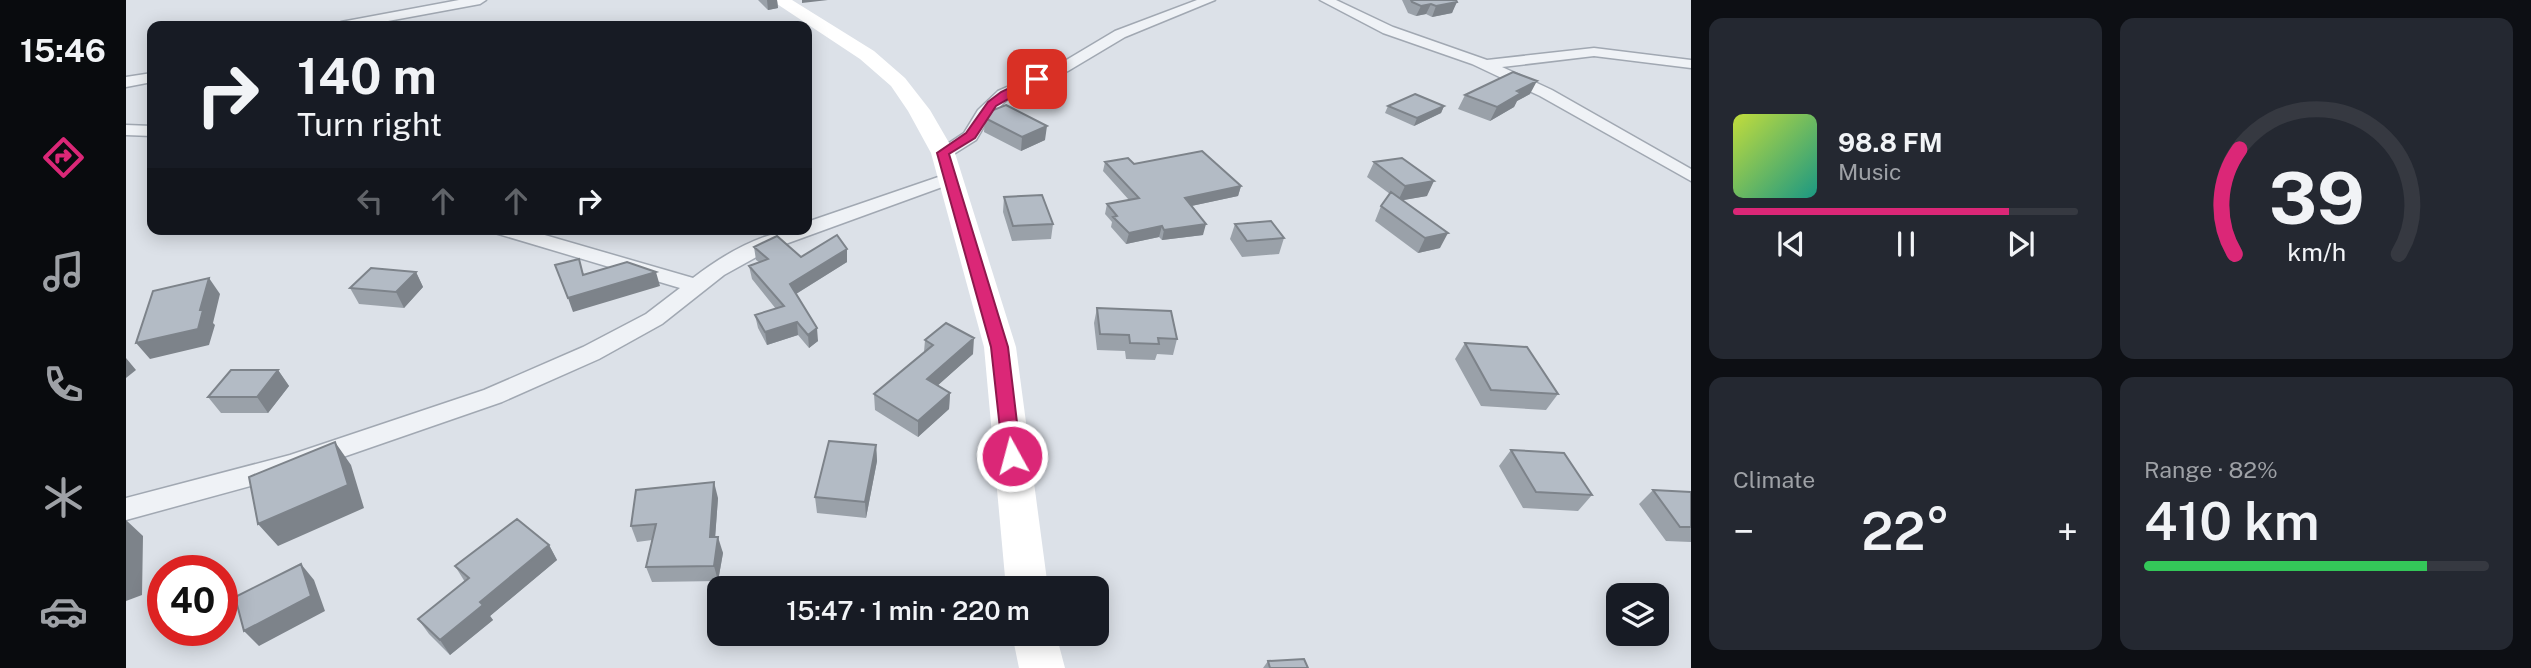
<!DOCTYPE html>
<meta charset="utf-8">
<style>
body{margin:0;font-family:"Public Sans",sans-serif;background:#242831;color:#f1f3f6;height:100vh;display:flex;flex-direction:column;font-size:26px;white-space:nowrap}
*{box-sizing:border-box;margin:0}
p{font-size:23px;color:#9ea1a6}
.icon{flex:none;width:38px;height:38px;fill:none;stroke:currentColor;stroke-width:2;stroke-linecap:round;stroke-linejoin:round}
.map{position:relative;flex:1;overflow:hidden}
.panel{display:flex;flex-direction:column;gap:18px;padding:18px;background:#0d0f14;width:840px}
.panel>*{flex:none}
.banner{position:absolute;left:21px;top:21px;width:665px;height:214px;border-radius:14px;box-shadow:0 4px 18px #0003;background:#171b24;color:#f1f3f6;overflow:hidden}
.controls{position:absolute;left:1480px;top:583px;display:grid;gap:14px}
.controls a{display:grid;place-items:center;width:63px;height:63px;border-radius:14px;background:#171b24;box-shadow:0 4px 18px #0003;font-size:35px}
.speed{position:absolute;left:21px;top:555px;display:flex;gap:14px;font-size:35px;font-weight:700;text-align:center}
.speed>*{display:grid;place-content:center;width:91px;height:91px;border-radius:50%;background:#171b24;box-shadow:0 4px 18px #0003;line-height:1}
.speed .limit{border:10px solid #d22;background:#fff;color:#111}
.pin{position:absolute;display:grid;place-items:center;width:60px;height:60px;color:#fff;margin:-30px;border-radius:14px;box-shadow:0 4px 10px #0006}
.me{position:absolute;width:77px;margin:-38px;rotate:353deg;stroke-linejoin:round;filter:drop-shadow(0 0 5px #0008)}
.turn{display:flex;align-items:center;gap:24px;height:147px;padding:0 35px;font-size:32px}
.turn .icon{width:91px;height:91px;stroke-width:2.5}
.turn b{display:block;font-size:49px;line-height:60px}
.lanes{display:flex;align-items:center;height:66px;padding:0 35px;background:#0003;justify-content:center;gap:35px;direction:ltr}
.lanes .off{opacity:.35}
.big{font-size:52px;font-weight:600;line-height:1.1}
.panel .widget{flex:1;display:flex;flex-direction:column;justify-content:center;gap:10px;min-width:0;padding:0 24px;border-radius:14px;background:#242831}
.panel .dial{align-items:center;gap:0}
.dial svg{height:182px;overflow:visible;fill:none;stroke:#363941;stroke-width:7;stroke-linecap:round;text-anchor:middle}
.dial text{fill:#f1f3f6;stroke:none}
.song{display:flex;align-items:center;gap:21px}
.cover{width:84px;height:84px;border-radius:10px;background:linear-gradient(135deg,hsl(70 70% 55%),hsl(170 70% 35%))}
.played{height:7px;border-radius:4px;background:linear-gradient(90deg,#db2777 80%,#363941 80%)}
.keys{display:flex;justify-content:space-around;direction:ltr}
.heat{display:flex;justify-content:space-between;align-items:center;font-size:38px;direction:ltr}
.charge{height:10px;border-radius:5px;background:linear-gradient(90deg,#34c759 82%,#363941 0)}
.panel .tiles{flex:1;display:grid;gap:18px;grid-template-columns:repeat(2,1fr)}
.trip{position:absolute;left:581px;top:576px;width:402px;height:70px;border-radius:14px;background:#171b24;box-shadow:0 4px 18px #0003;font-weight:600;line-height:70px;text-align:center}
main{display:flex;flex:1;min-height:0}
.dock{display:flex;flex-direction:column;width:126px;justify-content:space-around;align-items:center;background:#090b0e;color:#9ea1a6}
.dock .icon{width:49px;height:49px}
.dock .selected{color:#db2777}
.dock b{font-size:32px;color:#f1f3f6}
.map>svg:first-child{display:block}
.lines{fill:none;stroke-linecap:round;stroke-linejoin:round}
.street-casing{stroke:#a1a8b2;stroke-width:3}
.street{fill:#eff2f6;fill-rule:evenodd}
.secondary{fill:#fff;fill-rule:evenodd}
.wall{fill:#9aa1a9}
.shaded-wall{fill:#7d838a}
.building{fill:#b3bbc5;stroke:#7d838a;stroke-width:2}
.route{fill:#db2777;stroke:#8e194d;stroke-width:2}
</style>
<main>
<nav class="dock">
<b>15:46</b>
<svg class="icon selected" aria-label="directions" viewBox="0 0 24 24"><path d="M12 3l9 9-9 9-9-9zM9 14v-3h6M13 9l2 2-2 2"/></svg>
<svg class="icon" aria-label="music" viewBox="0 0 24 24"><path d="M9 18V5l10-2v13"/><circle cx="6" cy="18" r="3"/><circle cx="16" cy="16" r="3"/></svg>
<svg class="icon" aria-label="phone" viewBox="0 0 24 24"><path d="M5 4h4l2 5-3 2q2 4 5 5l2-3 5 2v4C11 20 4 13 5 4z"/></svg>
<svg class="icon" aria-label="climate" viewBox="0 0 24 24"><path d="M12 3v18M4 7l16 10M4 17L20 7"/></svg>
<svg class="icon" aria-label="car" viewBox="0 0 24 24"><path d="M5 17H2v-5l4-1 3-4h7l3 4 3 1v5h-3M9 17h6M6 11h13"/><circle cx="7" cy="17" r="2"/><circle cx="17" cy="17" r="2"/></svg>
</nav>
<div class="map">
<svg width="1565" height="668" viewBox="0 0 1565 668">
<rect width="100%" height="100%" fill="#dce1e8"/>
<g class="lines">
<!-- street casing -->
<g class="street-casing">
<path id="street" d="M333,0h27l-6,4 -119,22h-27l7,-4z
M1071,0h18l-90,37 -57,34 -58,26 -20,19 -14,24 -27,17h-12l-3,-4 30,-20 14,-23 20,-19 60,-26 57,-34z
M1194,0h16l57,27 94,33 107,-12 97,12v8l-97,-12 -92,11 50,23 139,79v12l-151,-85 -68,-32 -89,-31z
M26,73v9l-26,5v-10z
M0,125l26,1v10l-26,-1z
M824,173l9,5 -3,4 -187,68 -45,25 -62,49 -63,35 -97,43 -211,73 -165,45v-22l164,-43 194,-65 99,-43 63,-33 34,-26 -185,-55 -3,-4h32l169,49c31,-24 73,-49 114,-49v-7z"/>
</g>
<!-- street -->
<use href="#street" class="street"/>
<!-- secondary -->
<path class="secondary" d="M645,0h21l82,51 31,27 25,32 25,43 61,194 32,241h-42l-22,-241 -53,-194 -23,-42 -17,-25 -31,-27z
M886,634h44l9,34h-46z"/>
</g>
<!-- wall -->
<path class="wall" d="M632,0h19l1,8 -10,2z
M1276,0h54l-4,13 -20,4 -6,-3 -10,2 -8,-3z
M1404,94l-13,7 -3,6 -24,14 -32,-12 7,-14z
M1262,106h56l-3,7 -27,13 -29,-13z
M859,118l60,22 -24,11 -37,-19z
M979,162l29,2 107,22 -3,10 -47,10 12,29 -41,5 -3,-3 -33,7 -15,-17 1,-5 -7,-8 2,-10 22,-4 -26,-29z
M1248,162l53,34 -24,4 37,48 -22,5 -43,-32 6,-15 9,-12 -23,-17z
M878,197l49,27 -2,15 -39,2 -9,-29z
M1109,224l49,14 -5,16 -37,3 -12,-18z
M628,247l47,10 46,-8v13l-51,32 22,47 -9,7 -11,-13 -31,10 -9,-17 -3,-13 21,-6 -24,-30 -3,-13 10,-4 -3,-2z
M290,272l7,15 -19,21 -45,-4 -9,-16z
M971,308l80,31 -4,16 -16,-1 -2,6 -29,-1 -1,-8 -28,-1 -3,-27z
M799,340l48,14 -35,31 12,8 -1,16 -31,28 -43,-27 -1,-16 50,-42z
M1339,343l93,51 -12,16 -65,-4 -26,-47z
M152,370l11,16 -21,27h-47l-13,-16z
M750,445l1,16 -11,57 -49,-5 -2,-16z
M1385,450l81,45 -14,16 -55,-3 -24,-42z
M1527,490l38,2v50l-25,-1 -27,-37z
M592,498l-3,39 8,16 -5,28 -66,1 -6,-15 6,-27 -15,2 -6,-16z
M423,545l8,15 -67,56 3,4 -43,35 -21,-21 -11,-15 47,-37 -10,-16z
M1142,661l40,7h-45z"/>
<!-- shaded-wall -->
<path class="shaded-wall" d="M641,0h10l1,8 -10,2z
M676,0h26l-26,3z
M1331,2l-5,11 -20,4 4,-11z
M1305,4l-5,10 -10,2 5,-10z
M1411,81l-7,13 -13,7 -3,6 -24,14 7,-14 20,-16z
M1318,106l-3,7 -27,13 3,-8z
M921,126l-2,14 -24,11 1,-14z
M1308,181l-7,15 -29,5 7,-15z
M1115,186l-3,10 -56,12 3,-10z
M1080,224l-3,11 -41,5 2,-10z
M1036,226l-3,11 -33,7 3,-11z
M1322,233l-8,15 -22,5 7,-15z
M721,249v13l-56,35 -1,-13z
M290,272l7,15 -19,21 -8,-16z
M530,272l4,14 -87,26 -5,-14z
M83,278l11,16 -7,29 2,2 -6,20 -59,14 -14,-16 64,-33z
M671,322l1,13 -31,10 -2,-13z
M691,328l1,13 -9,7 -1,-13z
M848,338l-1,16 -46,41v-16z
M0,358l10,12 -10,8z
M152,370l11,16 -21,27 -11,-16z
M824,393l-1,16 -31,28v-16z
M209,442l16,23 13,43 -86,38 -20,-22z
M750,445l1,16 -11,57 -1,-16z
M588,482l4,16 -4,55 -4,-16z
M0,520l17,16 -1,59 -16,6z
M592,537l5,16 -5,28 -4,-15z
M423,545l8,15 -67,56 3,4 -43,35 -10,-15 40,-38z
M175,564l13,16 11,31 -66,35 -15,-15z"/>
<!-- building -->
<path class="building" d="M1285,0h45l1,2 -21,4 -5,-2 -10,2 -9,-4z
M1387,72l24,9 -20,10 4,2 -24,14 -32,-12z
M1289,94l29,12 -27,12 -29,-12z
M880,105l41,21 -25,11 -37,-19 3,-6z
M1076,151l39,35 -56,12 21,26 -42,6 -2,-4 -33,7 -16,-16 4,-1 -10,-12 32,-6 -34,-36 23,-4 6,6z
M1276,158l32,23 -29,5 -31,-24z
M1265,192l57,41 -23,5 -44,-32z
M916,195l11,29 -40,2 -9,-29z
M1145,221l13,17 -37,3 -12,-17z
M711,235l10,14 -57,35 27,44 -9,7 -11,-13 -32,10 -10,-17 29,-9 -35,-40 19,-7 -14,-12 23,-11 24,21z
M453,259l4,16 44,-13 29,10 -88,26 -13,-33z
M245,268l45,4 -20,20 -46,-4z
M83,278l-9,32h3l-5,19 -62,14 17,-52z
M971,308l74,3 6,28 -19,-1 1,6 -29,-1 -1,-8 -29,-1z
M820,323l28,15 -47,41 23,14 -32,28 -44,-27 59,-49 -8,-5z
M1339,343l62,4 31,47 -67,-4z
M105,370h47l-21,27h-49z
M703,441l47,4 -11,57 -50,-5z
M209,442l13,43 -90,39 -9,-47z
M1385,450l53,3 28,42 -56,-3z
M588,482l-4,55h8l-4,29 -68,1 10,-43 -25,2 5,-36z
M1527,490l38,2v35h-11z
M391,519l32,26 -69,57 3,3 -43,35 -22,-21 51,-41 -14,-12z
M175,564l10,32 -67,35 -9,-34z
M1178,659l4,9h-38l-2,-7z"/>
<!-- route -->
<path class="route" d="M908,76l9,3 -47,27 -21,32 -26,16 59,193 13,109 -2,5h-13l-3,-5 -12,-109 -54,-194 29,-20 22,-31 13,-10z"/>
</svg>
<div class="controls">
<a><svg class="icon" aria-label="layers" viewBox="0 0 24 24"><path d="M12 4l9 5-9 5-9-5zM3 14l9 5 9-5"/></svg></a>
</div>
<div class="speed"><div class="limit">40</div></div>
<div class="pin" style="left:911px;top:79px;background:#d93025"><svg class="icon" aria-label="arrive" viewBox="0 0 24 24"><path d="M6 21V4h12l-3 4 3 4H6"/></svg></div>
<svg class="me" style="left:886px;top:456px" viewBox="-20 -20 40 40"><circle r="17" fill="#db2777" stroke="#fff" stroke-width="3"/><path d="M0-11L8 9 0 5-8 9z" fill="#fff"/></svg>
<div class="trip">15:47 · 1 min · 220 m</div>
<div class="banner">
<div class="turn"><svg class="icon" aria-label="right" viewBox="0 0 24 24"><path d="M7 20v-9h11M14 6l5 5-5 5"/></svg><div><b>140 m</b>Turn right</div></div>
<div class="lanes"><svg class="icon off" aria-label="left" viewBox="0 0 24 24"><path d="M17 20v-9H6M10 6l-5 5 5 5"/></svg><svg class="icon off" aria-label="ahead" viewBox="0 0 24 24"><path d="M12 20V5M6 11l6-6 6 6"/></svg><svg class="icon off" aria-label="ahead" viewBox="0 0 24 24"><path d="M12 20V5M6 11l6-6 6 6"/></svg><svg class="icon" aria-label="right" viewBox="0 0 24 24"><path d="M7 20v-9h11M14 6l5 5-5 5"/></svg></div>
</div>
</div>
<section class="panel">
<div class="tiles">
<div class="widget">
<div class="song"><i class="cover"></i><div><b>98.8 FM</b><p>Music</p></div></div>
<div class="played"></div>
<div class="keys"><svg class="icon" aria-label="previous" viewBox="0 0 24 24"><path d="M18 5L8 12l10 7zM5 5v14"/></svg><svg class="icon" aria-label="pause" viewBox="0 0 24 24"><path d="M8 5v14M16 5v14"/></svg><svg class="icon" aria-label="next" viewBox="0 0 24 24"><path d="M6 5l10 7-10 7zM19 5v14"/></svg></div>
</div>
<div class="widget dial"><svg viewBox="0 0 100 80">
<path d="M14 69A42 42 0 1 1 86 69"/>
<path d="M14 69A42 42 0 0 1 16 23" stroke="#db2777"/>
<text x="50" y="56" font-size="32" font-weight="700">39</text>
<text x="50" y="72" font-size="11">km/h</text>
</svg></div>
<div class="widget"><p>Climate</p>
<div class="heat"><a>−</a><b class="big">22°</b><a>+</a></div>
</div>
<div class="widget"><p>Range · 82%</p><b class="big">410 km</b><div class="charge"></div></div>
</div>
</section>
</main>
